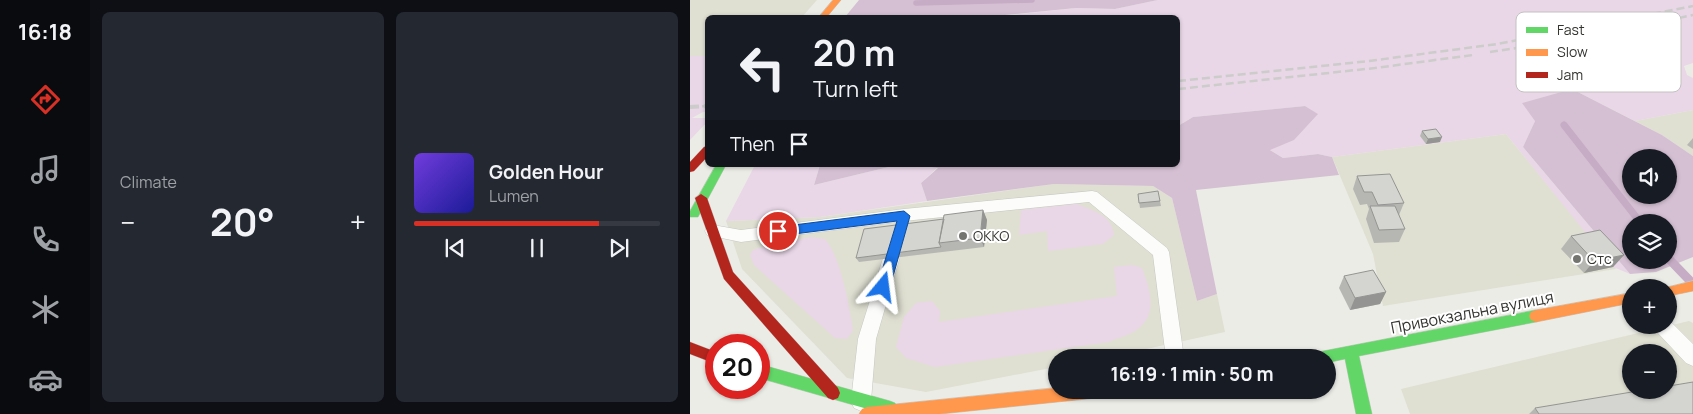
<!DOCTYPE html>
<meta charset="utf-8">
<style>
body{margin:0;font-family:Manrope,sans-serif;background:#242831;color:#f1f3f6;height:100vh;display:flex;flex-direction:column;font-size:19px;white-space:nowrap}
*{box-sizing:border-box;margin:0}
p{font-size:16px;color:#9ea1a6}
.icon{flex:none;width:28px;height:28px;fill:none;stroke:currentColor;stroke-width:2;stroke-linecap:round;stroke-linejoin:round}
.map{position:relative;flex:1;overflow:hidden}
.panel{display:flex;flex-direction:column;gap:12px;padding:12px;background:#0d0f14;width:600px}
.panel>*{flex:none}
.hud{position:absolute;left:15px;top:15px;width:475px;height:152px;border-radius:8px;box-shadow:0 1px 4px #0004;background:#171b24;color:#f1f3f6;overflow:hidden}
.controls{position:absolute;left:932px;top:149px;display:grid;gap:10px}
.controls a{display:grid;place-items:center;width:55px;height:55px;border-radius:50%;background:#171b24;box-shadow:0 1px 4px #0004;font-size:25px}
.speed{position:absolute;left:15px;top:334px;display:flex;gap:10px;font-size:25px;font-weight:700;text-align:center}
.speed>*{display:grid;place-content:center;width:65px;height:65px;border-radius:50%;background:#171b24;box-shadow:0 1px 4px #0004;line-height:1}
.speed .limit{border:8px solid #d22;background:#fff;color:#111}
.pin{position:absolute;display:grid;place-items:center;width:42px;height:42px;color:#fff;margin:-21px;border:2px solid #fff;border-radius:50%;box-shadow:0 1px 5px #0007}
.me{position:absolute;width:55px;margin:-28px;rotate:16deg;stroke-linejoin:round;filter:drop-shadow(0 0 4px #0008)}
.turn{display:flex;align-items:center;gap:18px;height:105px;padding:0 25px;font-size:22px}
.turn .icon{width:65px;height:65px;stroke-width:2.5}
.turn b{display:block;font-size:35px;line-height:42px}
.then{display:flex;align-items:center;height:48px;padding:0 25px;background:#0003;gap:10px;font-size:19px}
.big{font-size:38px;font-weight:700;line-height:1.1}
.panel .widget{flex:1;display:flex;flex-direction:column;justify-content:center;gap:8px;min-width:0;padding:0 18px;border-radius:8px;background:#242831}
.song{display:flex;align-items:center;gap:15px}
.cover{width:60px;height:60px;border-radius:8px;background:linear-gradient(135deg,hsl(260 70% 55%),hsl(240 70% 35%))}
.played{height:5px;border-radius:2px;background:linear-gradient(90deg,#d93025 75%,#363941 75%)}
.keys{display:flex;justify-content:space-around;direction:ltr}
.heat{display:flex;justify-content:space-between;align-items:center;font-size:28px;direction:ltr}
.panel .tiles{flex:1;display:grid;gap:12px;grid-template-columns:repeat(2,1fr)}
.trip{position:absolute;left:358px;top:349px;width:288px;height:50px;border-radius:25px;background:#171b24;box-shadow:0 1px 4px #0004;font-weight:700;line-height:50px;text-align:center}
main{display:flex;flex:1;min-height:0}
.tabs{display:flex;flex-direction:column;width:90px;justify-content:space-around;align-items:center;background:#090b0e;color:#9ea1a6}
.tabs .icon{width:35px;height:35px}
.tabs .selected{color:#d93025}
.tabs b{font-size:22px;color:#f1f3f6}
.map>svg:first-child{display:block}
.built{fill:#dfe0d2;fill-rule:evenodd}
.green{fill:#e9d7e7}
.forest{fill:#d5c0d3;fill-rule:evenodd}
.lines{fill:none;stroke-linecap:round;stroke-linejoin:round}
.stream-far2{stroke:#c6acc5;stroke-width:5.5}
.stream-far1{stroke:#c6acc5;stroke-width:7}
.stream{stroke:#c6acc5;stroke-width:9}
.lane-casing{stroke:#c7c7c3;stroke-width:1}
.fast-casing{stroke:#c7c7c3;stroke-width:1}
.slow-casing{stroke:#c7c7c3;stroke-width:1}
.jam-casing{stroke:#c7c7c3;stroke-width:1}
.lane{fill:#fcfcfb;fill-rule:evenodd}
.fast{fill:#63d668;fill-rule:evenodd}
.slow{fill:#ff974d;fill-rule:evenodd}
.jam{fill:#b3261e;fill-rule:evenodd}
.rail-far1{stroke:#ccccca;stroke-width:2.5;stroke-dasharray:8 4;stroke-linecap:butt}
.rail{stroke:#ccccca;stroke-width:4;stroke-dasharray:9 5;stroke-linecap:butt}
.wall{fill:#b6b7b3}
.shaded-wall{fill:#949592}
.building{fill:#d4d5d0;stroke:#949592}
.route{fill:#1a73e8;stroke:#114b97}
.poi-dot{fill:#747570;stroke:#fff;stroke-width:2}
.labels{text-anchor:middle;stroke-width:4;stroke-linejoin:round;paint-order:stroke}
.poi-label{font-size:14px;fill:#343530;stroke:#fff;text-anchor:start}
.near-street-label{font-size:16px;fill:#343530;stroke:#fff}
.key{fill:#fff;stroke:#c2c2c1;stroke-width:1}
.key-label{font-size:14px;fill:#343530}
</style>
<main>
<nav class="tabs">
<b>16:18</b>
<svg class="icon selected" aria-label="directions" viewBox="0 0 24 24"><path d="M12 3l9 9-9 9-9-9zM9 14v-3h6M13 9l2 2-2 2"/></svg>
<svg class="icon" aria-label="music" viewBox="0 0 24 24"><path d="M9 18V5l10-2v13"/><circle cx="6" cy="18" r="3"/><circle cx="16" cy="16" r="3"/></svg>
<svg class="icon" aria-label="phone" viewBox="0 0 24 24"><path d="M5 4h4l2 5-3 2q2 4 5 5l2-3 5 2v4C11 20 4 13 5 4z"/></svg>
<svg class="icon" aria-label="climate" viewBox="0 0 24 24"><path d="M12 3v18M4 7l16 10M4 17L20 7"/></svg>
<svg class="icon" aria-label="car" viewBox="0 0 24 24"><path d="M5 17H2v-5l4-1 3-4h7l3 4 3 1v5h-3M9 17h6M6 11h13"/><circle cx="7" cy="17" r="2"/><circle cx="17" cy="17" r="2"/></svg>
</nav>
<section class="panel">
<div class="tiles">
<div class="widget"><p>Climate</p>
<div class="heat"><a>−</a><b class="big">20°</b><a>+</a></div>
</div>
<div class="widget">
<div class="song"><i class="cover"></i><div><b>Golden Hour</b><p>Lumen</p></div></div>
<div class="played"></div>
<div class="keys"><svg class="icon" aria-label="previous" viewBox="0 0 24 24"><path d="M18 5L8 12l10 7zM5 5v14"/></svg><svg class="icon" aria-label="pause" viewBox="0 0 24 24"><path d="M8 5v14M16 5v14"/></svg><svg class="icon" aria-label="next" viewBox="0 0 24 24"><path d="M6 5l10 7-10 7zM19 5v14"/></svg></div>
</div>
</div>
</section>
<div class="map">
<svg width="1003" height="414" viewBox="0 0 1003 414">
<rect width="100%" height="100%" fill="#ebece6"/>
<!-- built -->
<path class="built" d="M0,0h127l-15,17 -94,1 -1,38h-17z
M1003,110v46l-31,-21 -27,-14z
M816,134l110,135 -233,37 -10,-52 -41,-97z
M364,184l99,2 19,12 25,103 20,-7 8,38 -116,25 -53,1v9l-130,25 -79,-14 -105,-109 -16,-48 94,-4z
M999,321l4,2v91h-283l-9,-25zM941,352h38v38h-38z"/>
<!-- green -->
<path class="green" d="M468,0h535v63l-9,3 3,9 6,3v32l-58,11 -63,-32 -37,32 -12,26 107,127 -17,-7 -107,-133 -174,23 -14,-3 -35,4 -14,-9 48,-35 -12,-8 -112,11 -15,9v-108h-193l91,-10 39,1z
M0,56h17v56h-4l-11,6h15l1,3 -18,19z
M65,165h65l-6,20 83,-20 41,2 -17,16 6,18 -107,16 -94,4z
M387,204c16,7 35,11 37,31l-11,9 -55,7 -1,-20 -28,4 2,-25z
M121,237l14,2c16,19 24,66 28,91l-6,9 -12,-1 -81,-73 -4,-10 3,-5 6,-2z
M442,265l10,3c8,21 17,48 -7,63 -8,5 -18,7 -26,11l-174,25 -29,-9 -10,-11 8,-30 12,-14 16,-2 8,10 -1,11 178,-26 -3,-29z"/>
<!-- forest -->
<path class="forest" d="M169,0h299l-43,9 -39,-1 -91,9h-140z
M882,89l90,46 -3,6 3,-6 31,21v101l-37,15 -26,2 -107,-127 12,-26 -13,-18zM944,157l35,1v37h-38v-19l-7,-10 2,-5zM941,222h38v38h-38z
M615,106l13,8 -24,26 -24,10 13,8 35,-4 14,3 7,18 -143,15 21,104 -20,7 -25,-103 -19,-12 -99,-2 -127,17 -6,-18 17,-15 -18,-3h258v-39l15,-9z
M130,165h77l-83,20z"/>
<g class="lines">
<!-- stream-far2 -->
<path class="stream-far2" d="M226,3l116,-3"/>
<!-- stream-far1 -->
<path class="stream-far1" d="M874,125l76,97"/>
<!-- stream -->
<path class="stream" d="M979,259l24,25"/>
<!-- lane casing -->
<g class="lane-casing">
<path id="lane" d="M402,191l5,1 70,56 2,4 15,106h-18l-13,-103 -64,-53 -185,19 -163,21 -34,-7 -2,-4 2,-4 6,-2 28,5 163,-21z
M207,233l6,2 2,4 -29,100 -5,62 -3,7 -7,3 -7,-3 -3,-7 7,-62 31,-100 2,-4z
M979,320l24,24v22l-7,-3 -30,-32 -3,-6h16z"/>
</g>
<!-- fast casing -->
<g class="fast-casing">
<path id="fast" d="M26,165h10l-28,52h-8v-6z
M846,310l5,2 2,4 -2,4 -5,2 -177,34 13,58h-16l-11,-55 -19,4v-5h-15l2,-5 5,-1z
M69,364l131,37 5,2 3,5 -3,5 -10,1 -126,-36z"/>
</g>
<!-- slow casing -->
<g class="slow-casing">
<path id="slow" d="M143,0h8l-15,18h-8z
M1003,281v10l-24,5v-8h-5z
M941,293v10l-95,19 -5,-2 -2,-4 2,-4 5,-2z
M366,388v2h57l-2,5 -5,2 -166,17h-81l3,-5 5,-2z"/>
</g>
<!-- jam casing -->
<g class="jam-casing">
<path id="jam" d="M18,146v10l-14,15 -4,1v-10l14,-15z
M11,194l6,4 26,74 105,116 2,5 -2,5 -5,2 -5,-2 -104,-119 -29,-81z
M0,342l26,10v12l-26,-10z"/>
</g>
<!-- lane -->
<use href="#lane" class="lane"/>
<!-- fast -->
<use href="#fast" class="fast"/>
<!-- slow -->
<use href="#slow" class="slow"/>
<!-- jam -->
<use href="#jam" class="jam"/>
<!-- rail-far1 -->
<path class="rail-far1" d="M800,52l99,-15 104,-22
M488,81l191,-20 128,-17 196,-38
M488,89l197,-21 98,-13
M0,107l18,-1"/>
<!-- rail -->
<path class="rail" d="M0,107l18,-1"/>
</g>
<!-- wall -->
<path class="wall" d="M732,131l18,11 -14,2 -6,-8z
M1003,138v11l-6,-4z
M667,176l47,27 -5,12 6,14 -6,13 -25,1 -8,-24 3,-10 -2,-5 -7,1 -7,-16z
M448,194l22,7 1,5 -21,2z
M293,210l4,10 -3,27 -125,15 -3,-4 88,-39z
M881,236l53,19 -11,12 -29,6 -23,-24z
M654,276l42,16 -6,12 -30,6 -11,-22z
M845,408l158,6h-164z"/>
<!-- shaded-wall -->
<path class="shaded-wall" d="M752,137l-2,5 -14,2 2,-5z
M293,210l4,10 -3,27 -4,-9z
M934,255l-11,12 -29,6 10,-12z
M696,292l-6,12 -30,6 5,-12z"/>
<!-- building -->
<path class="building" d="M746,129l6,8 -14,2 -6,-8z
M700,174l14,29 -26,2 -6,-13h-8l-7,-16z
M468,191l2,10 -21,2 -1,-9z
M680,206h25l10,23 -26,1z
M293,210l-3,28 -41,5 5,-28z
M254,219l-5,24 2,4 -85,11 8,-29z
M910,230l24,25 -30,6 -23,-25z
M683,270l13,22 -31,6 -11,-22z
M1003,382v32h-154l-4,-6 109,-18h25v-4z"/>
<!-- route -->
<path class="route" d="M214,211l6,5 -20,71 -2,3 -5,2 -4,-2 -2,-3 20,-66 -119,15 -6,-5 6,-4z"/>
<!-- markers -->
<g class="poi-dot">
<circle cx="273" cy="236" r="5"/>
<circle cx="887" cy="259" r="5"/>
</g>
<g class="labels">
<!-- poi labels -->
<g class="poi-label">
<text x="283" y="241">ОККО</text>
<text x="897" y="264">Стс</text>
</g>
<!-- near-street labels -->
<g class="near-street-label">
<text transform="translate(782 312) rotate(-11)" y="6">Привокзальна вулиця</text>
</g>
</g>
<!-- legend -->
<rect x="826" y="12" width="165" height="80" rx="8" class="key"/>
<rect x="836" y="27" width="22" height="6" fill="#63d668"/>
<rect x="836" y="49" width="22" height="7" fill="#ff974d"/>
<rect x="836" y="72" width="22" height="6" fill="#b3261e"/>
<g class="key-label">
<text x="867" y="35">Fast</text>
<text x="867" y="57">Slow</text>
<text x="867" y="80">Jam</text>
</g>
</svg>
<div class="controls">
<a><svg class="icon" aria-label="sound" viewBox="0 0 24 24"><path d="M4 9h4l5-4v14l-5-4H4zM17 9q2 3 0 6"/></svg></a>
<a><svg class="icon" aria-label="layers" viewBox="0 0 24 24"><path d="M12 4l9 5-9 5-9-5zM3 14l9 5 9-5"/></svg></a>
<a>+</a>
<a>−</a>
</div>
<div class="speed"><div class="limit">20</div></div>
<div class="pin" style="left:88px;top:231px;background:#d93025"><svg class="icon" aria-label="arrive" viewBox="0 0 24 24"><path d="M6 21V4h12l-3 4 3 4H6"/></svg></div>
<svg class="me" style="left:193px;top:287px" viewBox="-20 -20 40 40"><path d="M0-17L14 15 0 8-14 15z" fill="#1a73e8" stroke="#fff" stroke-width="4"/></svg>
<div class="trip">16:19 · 1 min · 50 m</div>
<div class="hud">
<div class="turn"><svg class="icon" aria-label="left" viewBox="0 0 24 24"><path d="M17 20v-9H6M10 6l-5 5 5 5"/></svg><div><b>20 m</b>Turn left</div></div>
<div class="then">Then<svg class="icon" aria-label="arrive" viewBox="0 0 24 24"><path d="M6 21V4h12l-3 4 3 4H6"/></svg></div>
</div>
</div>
</main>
